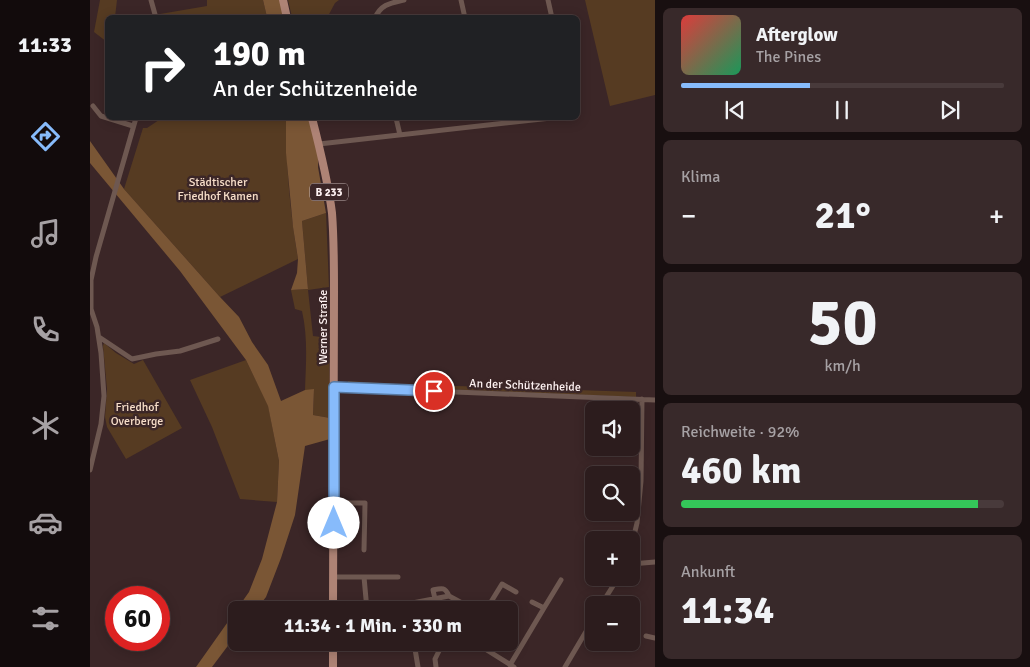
<!DOCTYPE html>
<html lang="de">
<meta charset="utf-8">
<style>
body{margin:0;font-family:Signika,sans-serif;background:#38292a;color:#f1f3f6;height:100vh;display:flex;flex-direction:column;font-size:19px;white-space:nowrap}
*{box-sizing:border-box;margin:0}
p{font-size:16px;color:#a6a1a4}
.icon{flex:none;width:28px;height:28px;fill:none;stroke:currentColor;stroke-width:2;stroke-linecap:round;stroke-linejoin:round}
.map{position:relative;flex:1;overflow:hidden}
.details{display:flex;flex-direction:column;gap:8px;padding:8px;background:#180f10;width:375px}
.details>*{flex:none}
.guide{position:absolute;left:15px;top:15px;width:475px;height:105px;border-radius:8px;box-shadow:0 2px 12px #0003,0 0 0 1px #483a3b;background:#202124;color:#fff;overflow:hidden}
.buttons{position:absolute;left:495px;top:401px;display:grid;gap:10px}
.buttons a{display:grid;place-items:center;width:55px;height:55px;border-radius:8px;background:#2c1c1d;box-shadow:0 2px 12px #0003,0 0 0 1px #483a3b;font-size:25px}
.speed{position:absolute;left:15px;top:586px;display:flex;gap:10px;font-size:25px;font-weight:700;text-align:center}
.speed>*{display:grid;place-content:center;width:65px;height:65px;border-radius:50%;background:#2c1c1d;box-shadow:0 2px 12px #0003,0 0 0 1px #483a3b;line-height:1}
.speed .limit{border:8px solid #d22;background:#fff;color:#111}
.pin{position:absolute;display:grid;place-items:center;width:42px;height:42px;color:#fff;margin:-21px;border:2px solid #fff;border-radius:50%;box-shadow:0 1px 5px #0007}
.me{position:absolute;width:55px;margin:-28px;rotate:0deg;stroke-linejoin:round;filter:drop-shadow(0 0 4px #0008)}
.turn{display:flex;align-items:center;gap:18px;height:105px;padding:0 25px;font-size:22px}
.turn .icon{width:65px;height:65px;stroke-width:2.5}
.turn b{display:block;font-size:35px;line-height:42px}
.big{font-size:38px;font-weight:700;line-height:1.1}
.details .widget{flex:1;display:flex;flex-direction:column;justify-content:center;gap:8px;min-width:0;padding:0 18px;border-radius:8px;background:#38292a}
.details .dial{align-items:center;gap:0}
.dial b{font-size:65px;line-height:1}
.song{display:flex;align-items:center;gap:15px}
.cover{width:60px;height:60px;border-radius:8px;background:linear-gradient(135deg,hsl(0 70% 55%),hsl(150 70% 35%))}
.played{height:5px;border-radius:2px;background:linear-gradient(90deg,#87bbfb 40%,#483a3b 40%)}
.keys{display:flex;justify-content:space-around;direction:ltr}
.heat{display:flex;justify-content:space-between;align-items:center;font-size:28px;direction:ltr}
.charge{height:8px;border-radius:4px;background:linear-gradient(90deg,#34c759 92%,#483a3b 0)}
.trip{position:absolute;left:138px;top:601px;width:290px;height:50px;border-radius:8px;background:#2c1c1d;box-shadow:0 2px 12px #0003,0 0 0 1px #483a3b;font-weight:700;line-height:50px;text-align:center}
main{display:flex;flex:1;min-height:0}
.dock{display:flex;flex-direction:column;width:90px;justify-content:space-around;align-items:center;background:#120b0c;color:#a6a1a4}
.dock .icon{width:35px;height:35px}
.dock .current{color:#87bbfb}
.dock b{font-size:22px;color:#f1f3f6}
.map>svg:first-child{display:block}
.green{fill:#563b22}
.forest{fill:#7a5635}
.lines{fill:none;stroke-linecap:round;stroke-linejoin:round}
.minor{stroke:#6e5851;stroke-width:5}
.primary{stroke:#ae8375;stroke-width:8}
.route-casing{stroke:#587aa3;stroke-width:12}
.route{stroke:#87bbfb;stroke-width:9}
.labels{text-anchor:middle;stroke-width:5;stroke-linejoin:round;paint-order:stroke}
.shield{fill:#3b2627;stroke:#c4b5b5;stroke-width:1}
.shield-label{font-size:11px;font-weight:bold;fill:#fef2f2}
.park-label{font-size:12px;fill:#f7dec9;stroke:#3b2627}
.street-label{font-size:12px;fill:#fef2f2;stroke:#3b2627}
</style>
<main>
<nav class="dock">
<b>11:33</b>
<svg class="icon current" aria-label="directions" viewBox="0 0 24 24"><path d="M12 3l9 9-9 9-9-9zM9 14v-3h6M13 9l2 2-2 2"/></svg>
<svg class="icon" aria-label="music" viewBox="0 0 24 24"><path d="M9 18V5l10-2v13"/><circle cx="6" cy="18" r="3"/><circle cx="16" cy="16" r="3"/></svg>
<svg class="icon" aria-label="phone" viewBox="0 0 24 24"><path d="M5 4h4l2 5-3 2q2 4 5 5l2-3 5 2v4C11 20 4 13 5 4z"/></svg>
<svg class="icon" aria-label="climate" viewBox="0 0 24 24"><path d="M12 3v18M4 7l16 10M4 17L20 7"/></svg>
<svg class="icon" aria-label="car" viewBox="0 0 24 24"><path d="M5 17H2v-5l4-1 3-4h7l3 4 3 1v5h-3M9 17h6M6 11h13"/><circle cx="7" cy="17" r="2"/><circle cx="17" cy="17" r="2"/></svg>
<svg class="icon" aria-label="filters" viewBox="0 0 24 24"><path d="M4 7h16M4 17h16"/><circle cx="9" cy="7" r="2"/><circle cx="15" cy="17" r="2"/></svg>
</nav>
<div class="map">
<svg width="565" height="667" viewBox="0 0 565 667">
<rect width="100%" height="100%" fill="#3b2627"/>
<!-- green -->
<path class="green" d="M10,0h17l-2,17 -7,1 -1,24 -13,-10z
M117,0h56l4,17h-106l-1,-3 47,-8z
M198,0h51l-4,3 -8,15 -35,-1z
M495,0h70v95l-45,11z
M72,118h124c0,47 4,94 12,141l-78,38 -96,-108 19,-61h4z
M236,213l3,74 -21,3 5,46 16,2 1,80 -17,-3 1,-25h-9c1,-27 3,-53 -3,-79l-7,-2 -4,-19 17,-1 -6,-68z
M14,343l12,10 18,11 9,-4 39,68 -56,31 -19,-32 -2,-10 2,-28 -4,-43z
M156,360l22,45 11,56 -2,41 -37,-3 -28,-72 -22,-47z
M258,381l48,3 240,8v5l-288,-12z"/>
<!-- forest -->
<path class="forest" d="M173,0h17l5,17h-18z
M196,118h26l7,28 -1,21 8,46 -24,8 6,68 -17,1 6,-17 1,-14 -5,-32 -7,-74z
M0,141l34,48 96,108 19,20 13,25 16,23 13,36 24,-11 9,-1 -1,26 17,3v21l-25,7 -10,69 -14,43 -15,39 -10,13h-20v25l-24,32h-16l53,-75 13,-33 15,-57 2,-41 -11,-55 -22,-46 -66,-89 -90,-108z"/>
<g class="lines">
<!-- minor -->
<path class="minor" d="M61,0l5,18
M371,0l4,18
M458,0l4,18
M285,18c6,-14 16,-15 29,-18
M3,106l8,10 32,10
M306,118l4,17
M229,144l232,-26
M9,337l33,22 24,-5 24,-3 38,-12
M244,387l321,13
M0,470l11,-46 3,-28 -3,-43 -4,-26 -6,-18v-29l5,-23 40,-139
M244,503h31l-1,47
M541,548l6,-25 4,-42 1,-82
M541,564l24,-2
M243,577h65
M274,577l3,33
M345,599l-2,-9c9,-2 12,-3 16,6
M511,605l17,-27
M454,608l17,-28
M318,610l-1,-6 42,-8 26,14
M396,610l16,-26 14,8
M556,636l9,2
M384,642l40,25
M420,665l34,-57 -12,-6
M328,667l-3,-18 34,-7
M346,667l-1,-8 8,-16
M475,667l29,-49"/>
<!-- primary -->
<path class="primary" d="M193,0l4,18
M222,118c8,31 16,63 20,95 2,26 2,52 2,78l-1,319
M243,667v-25"/>
</g>
<g class="lines">
<!-- route casing -->
<g class="route-casing">
<path id="route" d="M244,523v-136l100,4"/>
</g>
<!-- route -->
<use href="#route" class="route"/>
</g>
<g class="labels">
<!-- shield labels -->
<rect class="shield" x="220" y="183.5" width="38" height="17" rx="4"/>
<g class="shield-label">
<text x="239" y="196">B 233</text>
</g>
<!-- park labels -->
<g class="park-label">
<text x="128" y="186">Städtischer<tspan x="128" dy="14">Friedhof Kamen</tspan></text>
<text x="47" y="411">Friedhof<tspan x="47" dy="14">Overberge</tspan></text>
</g>
<!-- street labels -->
<g class="street-label">
<text transform="translate(233 327) rotate(-90)" y="4">Werner Straße</text>
<text transform="translate(435 385) rotate(2)" y="4">An der Schützenheide</text>
</g>
</g>
</svg>
<div class="buttons">
<a><svg class="icon" aria-label="sound" viewBox="0 0 24 24"><path d="M4 9h4l5-4v14l-5-4H4zM17 9q2 3 0 6"/></svg></a>
<a><svg class="icon" aria-label="search" viewBox="0 0 24 24"><circle cx="10" cy="10" r="6"/><path d="M15 15l6 6"/></svg></a>
<a>+</a>
<a>−</a>
</div>
<div class="speed"><div class="limit">60</div></div>
<div class="pin" style="left:344px;top:391px;background:#d93025"><svg class="icon" aria-label="arrive" viewBox="0 0 24 24"><path d="M6 21V4h12l-3 4 3 4H6"/></svg></div>
<svg class="me" style="left:244px;top:523px" viewBox="-20 -20 40 40"><circle r="19" fill="#fff"/><path d="M0-13L10 11 0 6-10 11z" fill="#87bbfb"/></svg>
<div class="trip">11:34 · 1 Min. · 330 m</div>
<div class="guide">
<div class="turn"><svg class="icon" aria-label="right" viewBox="0 0 24 24"><path d="M7 20v-9h11M14 6l5 5-5 5"/></svg><div><b>190 m</b>An der Schützenheide</div></div>
</div>
</div>
<section class="details">
<div class="widget">
<div class="song"><i class="cover"></i><div><b>Afterglow</b><p>The Pines</p></div></div>
<div class="played"></div>
<div class="keys"><svg class="icon" aria-label="previous" viewBox="0 0 24 24"><path d="M18 5L8 12l10 7zM5 5v14"/></svg><svg class="icon" aria-label="pause" viewBox="0 0 24 24"><path d="M8 5v14M16 5v14"/></svg><svg class="icon" aria-label="next" viewBox="0 0 24 24"><path d="M6 5l10 7-10 7zM19 5v14"/></svg></div>
</div>
<div class="widget"><p>Klima</p>
<div class="heat"><a>−</a><b class="big">21°</b><a>+</a></div>
</div>
<div class="widget dial"><b>50</b><p>km/h</p></div>
<div class="widget"><p>Reichweite · 92%</p><b class="big">460 km</b><div class="charge"></div></div>
<div class="widget"><p>Ankunft</p><b class="big">11:34</b></div>
</section>
</main>
